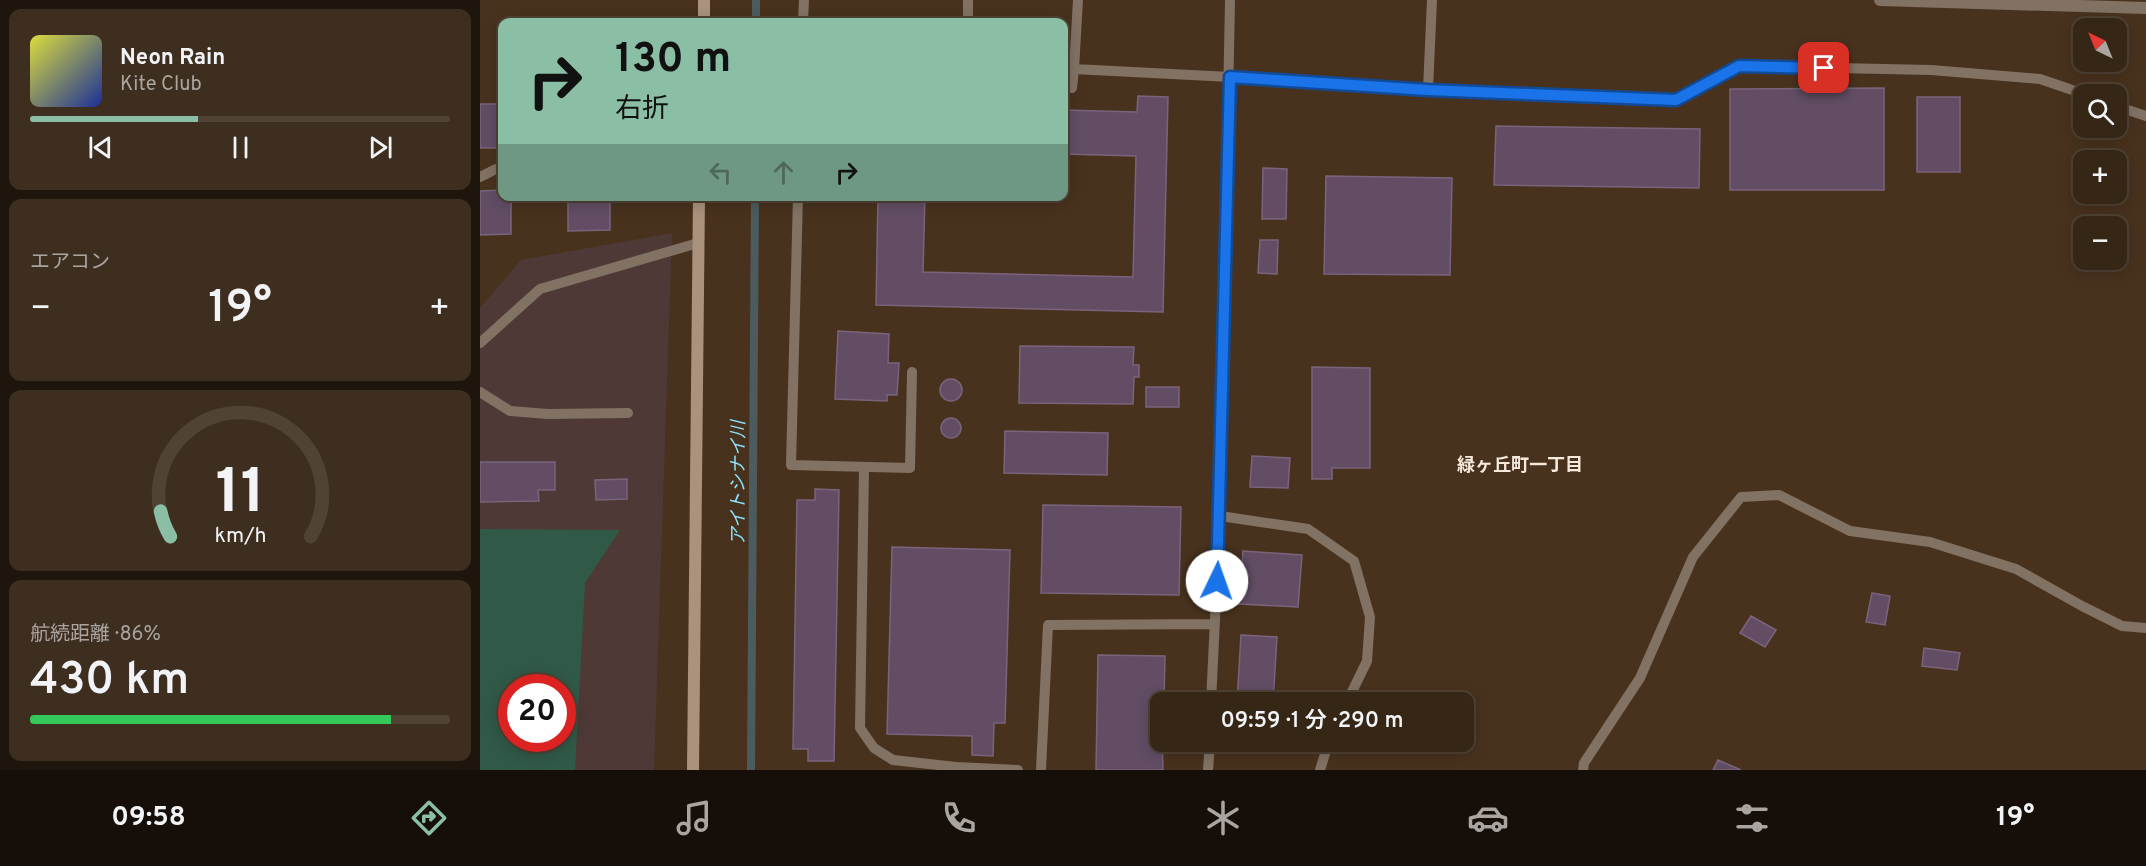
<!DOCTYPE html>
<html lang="ja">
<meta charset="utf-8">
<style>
body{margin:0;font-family:Overpass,"Noto Sans JP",sans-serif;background:#3d2e1f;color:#f1f3f6;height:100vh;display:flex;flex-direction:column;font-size:22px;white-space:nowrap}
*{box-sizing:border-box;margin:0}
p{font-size:20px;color:#aaa5a1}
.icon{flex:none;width:33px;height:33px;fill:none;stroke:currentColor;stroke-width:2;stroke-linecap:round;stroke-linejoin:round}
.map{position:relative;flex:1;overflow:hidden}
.drawer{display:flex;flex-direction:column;gap:9px;padding:9px;background:#1e150c;width:480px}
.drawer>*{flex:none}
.guide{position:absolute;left:18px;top:18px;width:570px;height:183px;border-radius:12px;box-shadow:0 3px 15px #0003,0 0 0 2px #504335;background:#8abfa5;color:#111;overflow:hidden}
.needle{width:39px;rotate:317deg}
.tools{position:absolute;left:1593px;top:18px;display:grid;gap:12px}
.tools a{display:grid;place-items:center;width:54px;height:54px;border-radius:12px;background:#362616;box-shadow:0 3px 15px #0003,0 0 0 2px #504335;font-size:30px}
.speed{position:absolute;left:18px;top:674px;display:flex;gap:12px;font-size:30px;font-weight:700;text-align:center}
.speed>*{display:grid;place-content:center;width:78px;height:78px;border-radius:50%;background:#362616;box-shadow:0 3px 15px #0003,0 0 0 2px #504335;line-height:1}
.speed .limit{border:9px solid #d22;background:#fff;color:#111}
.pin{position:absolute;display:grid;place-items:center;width:51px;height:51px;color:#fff;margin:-26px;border-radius:12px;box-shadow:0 3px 9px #0006}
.me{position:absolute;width:66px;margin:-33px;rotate:3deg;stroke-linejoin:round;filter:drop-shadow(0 0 4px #0008)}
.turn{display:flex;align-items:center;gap:21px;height:126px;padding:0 18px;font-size:27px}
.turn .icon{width:78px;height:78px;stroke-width:2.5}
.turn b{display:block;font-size:42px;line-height:51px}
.lanes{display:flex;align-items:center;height:57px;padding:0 18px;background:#0003;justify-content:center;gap:30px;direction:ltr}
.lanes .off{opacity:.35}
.big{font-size:45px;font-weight:600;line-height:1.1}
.drawer .tile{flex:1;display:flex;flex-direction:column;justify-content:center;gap:9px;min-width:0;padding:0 21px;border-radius:12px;background:#3d2e1f}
.drawer .dial{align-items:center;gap:0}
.dial svg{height:156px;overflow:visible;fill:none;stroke:#504335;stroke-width:7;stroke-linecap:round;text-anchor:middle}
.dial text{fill:#f1f3f6;stroke:none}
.song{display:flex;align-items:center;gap:18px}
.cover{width:72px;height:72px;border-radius:9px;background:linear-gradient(135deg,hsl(60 70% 55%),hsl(230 70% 35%))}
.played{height:6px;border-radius:3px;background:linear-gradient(90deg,#8abfa5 40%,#504335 40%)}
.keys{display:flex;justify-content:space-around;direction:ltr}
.heat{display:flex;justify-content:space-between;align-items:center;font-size:33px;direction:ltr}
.charge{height:9px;border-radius:4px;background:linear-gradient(90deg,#34c759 86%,#504335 0)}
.trip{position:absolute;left:670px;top:692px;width:324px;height:60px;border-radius:12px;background:#362616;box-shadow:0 3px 15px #0003,0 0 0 2px #504335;font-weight:600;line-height:60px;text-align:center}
.menu{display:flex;height:96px;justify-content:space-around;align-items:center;background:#160f09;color:#aaa5a1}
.menu .icon{width:42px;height:42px}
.menu .on{color:#8abfa5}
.menu b{font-size:27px;color:#f1f3f6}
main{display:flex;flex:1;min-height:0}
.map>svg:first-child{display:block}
.education{fill:#4e3936;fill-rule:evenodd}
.green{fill:#315948;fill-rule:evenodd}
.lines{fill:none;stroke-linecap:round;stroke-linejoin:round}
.stream{stroke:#4c5b5d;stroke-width:8}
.building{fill:#624d64;stroke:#7a647c;stroke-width:1.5}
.lane{stroke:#817264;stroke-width:10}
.street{stroke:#817264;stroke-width:12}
.secondary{stroke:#aa927c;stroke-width:12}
.route-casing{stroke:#114b97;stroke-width:15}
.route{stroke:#1a73e8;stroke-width:10}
.labels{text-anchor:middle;stroke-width:6;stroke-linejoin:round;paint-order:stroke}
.neighbourhood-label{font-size:18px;font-weight:bold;fill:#f7e8dc;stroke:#48321e}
.water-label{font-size:18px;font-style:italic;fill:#8ce5fe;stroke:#48321e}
</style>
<main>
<section class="drawer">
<div class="tile">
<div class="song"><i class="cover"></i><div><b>Neon Rain</b><p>Kite Club</p></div></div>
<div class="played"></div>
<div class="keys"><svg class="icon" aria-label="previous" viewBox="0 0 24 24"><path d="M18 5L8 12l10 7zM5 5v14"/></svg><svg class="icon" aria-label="pause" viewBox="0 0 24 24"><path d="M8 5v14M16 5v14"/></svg><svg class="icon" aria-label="next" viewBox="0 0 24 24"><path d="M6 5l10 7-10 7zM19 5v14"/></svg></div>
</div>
<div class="tile"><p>エアコン</p>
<div class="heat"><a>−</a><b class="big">19°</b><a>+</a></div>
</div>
<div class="tile dial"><svg viewBox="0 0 100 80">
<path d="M14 69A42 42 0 1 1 86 69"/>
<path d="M14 69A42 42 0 0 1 9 56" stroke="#8abfa5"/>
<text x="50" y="56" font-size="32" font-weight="700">11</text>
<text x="50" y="72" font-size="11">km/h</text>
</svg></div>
<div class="tile"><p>航続距離 · 86%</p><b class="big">430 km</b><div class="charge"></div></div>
</section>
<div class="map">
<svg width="1666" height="770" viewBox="0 0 1666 770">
<rect width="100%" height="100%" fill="#48321e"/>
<!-- education -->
<path class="education" d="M192,233l-18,537h-174v-462l41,-48zM32,687h50v51h-50z"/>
<!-- green -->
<path class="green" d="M0,529l140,1 -35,53 -10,187h-95zM32,687h50v51h-50z"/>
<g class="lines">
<!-- stream -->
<path class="stream" d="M276,22v-22
M271,770l4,-574"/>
</g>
<!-- building -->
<path class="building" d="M1404,88v102h-154v-101z
M658,96l30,1 -5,215 -287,-7 2,-109h47l-2,76 210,5 3,-121 -72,-2v-44l73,2z
M1437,97h43v75h-43z
M0,104h22v44h-22z
M1016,126l204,3 -1,59 -205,-3z
M783,168l24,1 -1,50h-24z
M846,176l126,2 -2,97 -126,-1z
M22,190v6h9v38l-31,1v-44z
M88,200l42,1v29l-42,1z
M780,240h18l-1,34 -19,-1z
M358,331l51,3 -1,29h11l-2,32h-10v6l-52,-2z
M540,346l114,1 -1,18h6v12h-5l-1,27 -114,-1z
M832,367l58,1v100h-38v11h-20z
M460 390a11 11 0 1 1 22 0a11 11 0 1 1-22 0Z
M666,387h33v20h-33z
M461 428a10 10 0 1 1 20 0a10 10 0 1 1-20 0Z
M525,431l103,2 -1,42 -103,-2z
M772,456l38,2 -2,30 -38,-1z
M0,462h75v28h-17l1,11 -59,1z
M147,479v20l-31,1 -1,-20z
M335,489l24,1 -5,271h-26v-12h-15l4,-249h18z
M563,505l138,2 -2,88 -138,-2z
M412,547l118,3 -5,173h-11l-1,33 -21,-1v-19l-85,-2z
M763,551l59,4 -4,52 -59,-3z
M1392,593l18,3 -5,29 -19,-3z
M1271,616l25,14 -11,17 -25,-14z
M761,635l36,2 -4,65h-36z
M1444,648l36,5 -3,17 -35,-4z
M618,655l67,1 -1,46h-3l2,68h-67z
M1238,760l23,10h-28z"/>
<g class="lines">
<!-- lane -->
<path class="lane" d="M488,0v22
M598,0l-4,69 156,8 198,13 4,-90
M323,22l1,-22
M584,87l8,1 2,-19
M948,90l248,10 63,-34 192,4 109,9 44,15
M1636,106l30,10
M0,177l16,-8h6
M318,196l-7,269 119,3 2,-96
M0,343l60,-54 158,-46
M0,392l30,19 38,3 80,-1
M384,467l-4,261 14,20 19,12 63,7 62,3
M740,516l88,13 46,32 16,56 -3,44 -20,41
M731,702l9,-186 10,-516
M561,770l7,-145 167,-1
M728,770l2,-29
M840,770l9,-29
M1103,770l1,-7 56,-85 53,-121 48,-60 38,-2 71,36 80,11 86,27 66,37 40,20 24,2"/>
<!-- street -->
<path class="street" d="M1400,0l266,8"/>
<!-- secondary -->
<path class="secondary" d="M224,22v-22
M213,770l6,-574"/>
</g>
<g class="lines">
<!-- route casing -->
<g class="route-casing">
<path id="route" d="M737,581l13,-504 198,13 248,10 63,-34 85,2"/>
</g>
<!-- route -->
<use href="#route" class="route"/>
</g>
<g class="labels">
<!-- neighbourhood labels -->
<g class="neighbourhood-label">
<text x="1040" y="471">緑ヶ丘町一丁目</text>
</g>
<!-- water labels -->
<g class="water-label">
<text transform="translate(258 483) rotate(-90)" y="6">アイトシナイ川</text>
</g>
</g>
</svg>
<div class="tools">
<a><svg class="needle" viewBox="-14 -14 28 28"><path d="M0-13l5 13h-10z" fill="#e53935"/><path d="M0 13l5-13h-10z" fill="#aaa5a1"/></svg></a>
<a><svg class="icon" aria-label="search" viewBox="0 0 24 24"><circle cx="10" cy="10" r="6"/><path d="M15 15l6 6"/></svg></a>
<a>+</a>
<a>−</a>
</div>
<div class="speed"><div class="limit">20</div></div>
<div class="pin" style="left:1344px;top:68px;background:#d93025"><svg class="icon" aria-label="arrive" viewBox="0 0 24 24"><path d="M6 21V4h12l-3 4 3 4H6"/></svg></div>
<svg class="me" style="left:737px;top:581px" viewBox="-20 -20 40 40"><circle r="19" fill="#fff"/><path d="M0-13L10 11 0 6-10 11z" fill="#1a73e8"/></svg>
<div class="trip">09:59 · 1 分 · 290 m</div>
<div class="guide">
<div class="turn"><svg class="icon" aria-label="right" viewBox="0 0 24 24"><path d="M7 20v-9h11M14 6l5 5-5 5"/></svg><div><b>130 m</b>右折</div></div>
<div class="lanes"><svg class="icon off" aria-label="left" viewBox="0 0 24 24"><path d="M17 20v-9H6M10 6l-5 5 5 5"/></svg><svg class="icon off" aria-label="ahead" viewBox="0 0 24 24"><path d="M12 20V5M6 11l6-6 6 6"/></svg><svg class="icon" aria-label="right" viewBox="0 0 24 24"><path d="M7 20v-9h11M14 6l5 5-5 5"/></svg></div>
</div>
</div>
</main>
<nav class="menu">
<b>09:58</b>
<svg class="icon on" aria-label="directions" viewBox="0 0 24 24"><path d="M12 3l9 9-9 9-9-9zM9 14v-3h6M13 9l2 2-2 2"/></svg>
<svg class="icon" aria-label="music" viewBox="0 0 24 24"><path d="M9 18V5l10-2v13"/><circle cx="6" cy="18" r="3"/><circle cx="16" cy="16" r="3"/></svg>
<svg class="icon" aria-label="phone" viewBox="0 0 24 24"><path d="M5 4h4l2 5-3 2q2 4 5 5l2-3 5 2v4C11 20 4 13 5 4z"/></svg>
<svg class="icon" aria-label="climate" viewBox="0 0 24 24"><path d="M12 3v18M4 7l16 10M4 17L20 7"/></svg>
<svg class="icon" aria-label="car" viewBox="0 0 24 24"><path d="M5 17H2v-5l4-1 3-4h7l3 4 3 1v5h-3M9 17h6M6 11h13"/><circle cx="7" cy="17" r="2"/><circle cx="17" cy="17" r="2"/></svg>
<svg class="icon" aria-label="filters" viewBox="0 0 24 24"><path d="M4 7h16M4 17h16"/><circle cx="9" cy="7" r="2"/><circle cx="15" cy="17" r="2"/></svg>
<b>19°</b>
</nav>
